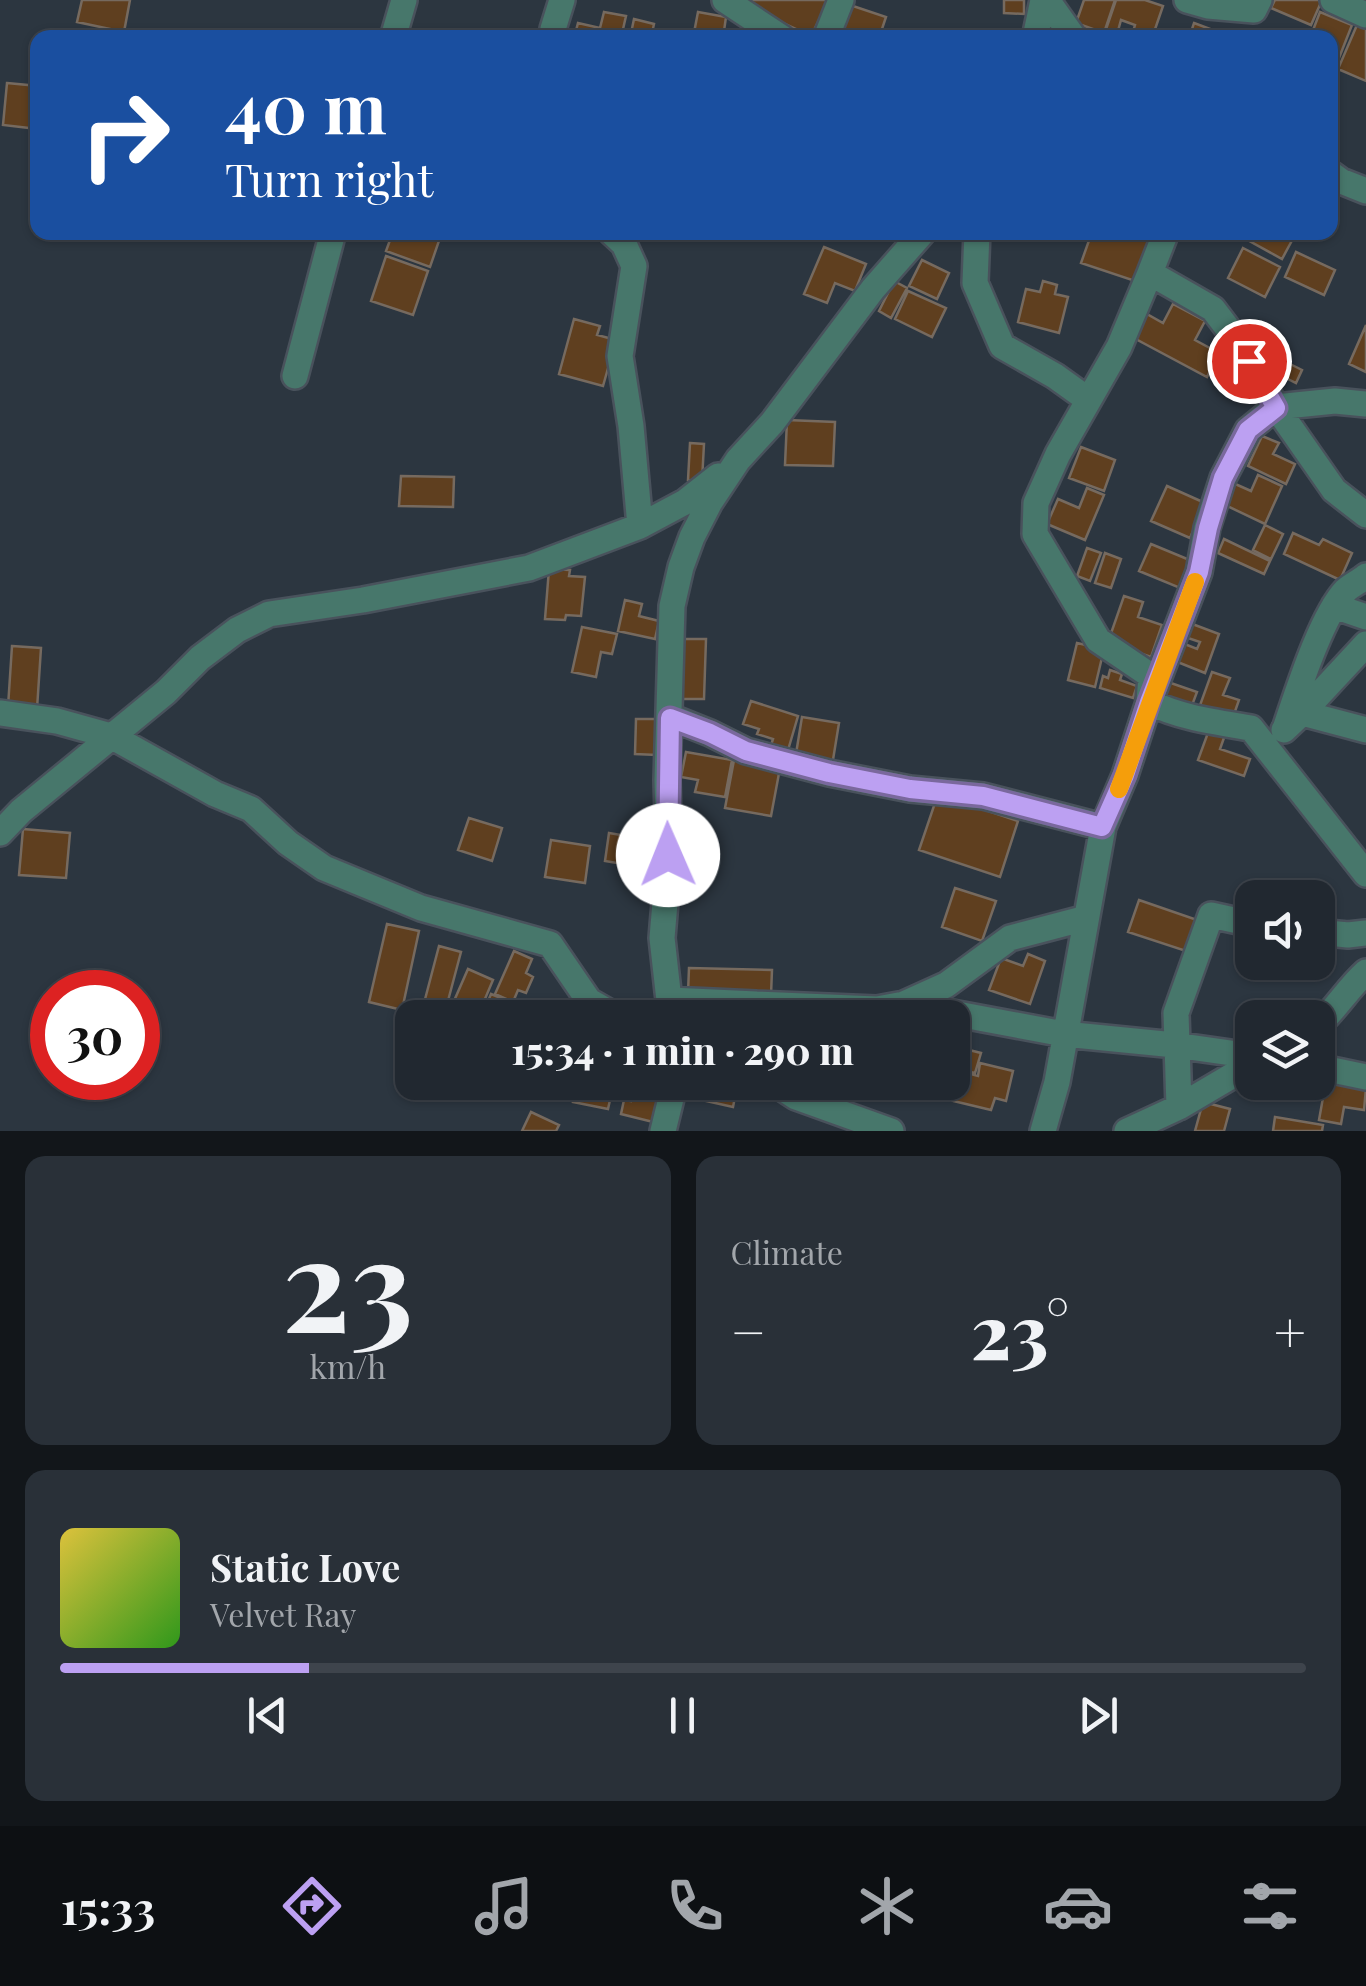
<!DOCTYPE html>
<meta charset="utf-8">
<style>
body{margin:0;font-family:"Playfair Display",serif;background:#293038;color:#f1f3f6;height:100vh;display:flex;flex-direction:column;font-size:38px;white-space:nowrap}
*{box-sizing:border-box;margin:0}
p{font-size:32px;color:#a2a6ab}
.icon{flex:none;width:55px;height:55px;fill:none;stroke:currentColor;stroke-width:2;stroke-linecap:round;stroke-linejoin:round}
.map{position:relative;height:1131px;overflow:hidden}
.panel{display:flex;flex-direction:column;gap:25px;padding:25px;background:#12161a;flex:1}
.panel>*{flex:none}
.guide{position:absolute;left:30px;top:30px;width:1308px;height:210px;border-radius:20px;box-shadow:0 2px 8px #0004,0 0 0 2px #3e444c;background:#1a4fa0;color:#fff;overflow:hidden}
.tools{position:absolute;left:1235px;top:880px;display:grid;gap:20px}
.tools a{display:grid;place-items:center;width:100px;height:100px;border-radius:20px;background:#212830;box-shadow:0 2px 8px #0004,0 0 0 2px #3e444c;font-size:50px}
.speed{position:absolute;left:30px;top:970px;display:flex;gap:20px;font-size:50px;font-weight:700;text-align:center}
.speed>*{display:grid;place-content:center;width:130px;height:130px;border-radius:50%;background:#212830;box-shadow:0 2px 8px #0004,0 0 0 2px #3e444c;line-height:1}
.speed .limit{border:15px solid #d22;background:#fff;color:#111}
.pin{position:absolute;display:grid;place-items:center;width:85px;height:85px;color:#fff;margin:-42px;border:5px solid #fff;border-radius:50%;box-shadow:0 2px 10px #0007}
.me{position:absolute;width:110px;margin:-55px;rotate:359deg;stroke-linejoin:round;filter:drop-shadow(0 0 8px #0008)}
.turn{display:flex;align-items:center;gap:35px;height:210px;padding:0 30px;font-size:45px}
.turn .icon{width:130px;height:130px;stroke-width:2.5}
.turn b{display:block;font-size:70px;line-height:85px}
.big{font-size:75px;font-weight:800;line-height:1.1}
.panel .card{flex:1;display:flex;flex-direction:column;justify-content:center;gap:15px;min-width:0;padding:0 35px;border-radius:20px;background:#293038}
.panel .dial{align-items:center;gap:0}
.dial b{font-size:130px;line-height:1}
.song{display:flex;align-items:center;gap:30px}
.cover{width:120px;height:120px;border-radius:15px;background:linear-gradient(135deg,hsl(50 70% 55%),hsl(110 70% 35%))}
.played{height:10px;border-radius:5px;background:linear-gradient(90deg,#bca0f2 20%,#3e444c 20%)}
.keys{display:flex;justify-content:space-around;direction:ltr}
.heat{display:flex;justify-content:space-between;align-items:center;font-size:55px;direction:ltr}
.panel .tiles{flex:1;display:grid;gap:25px;grid-template-columns:1fr 1fr}
.card:last-child{grid-column:span 2}
.trip{position:absolute;left:395px;top:1000px;width:575px;height:100px;border-radius:20px;background:#212830;box-shadow:0 2px 8px #0004,0 0 0 2px #3e444c;font-weight:800;line-height:100px;text-align:center}
.tab-bar{display:flex;height:160px;justify-content:space-around;align-items:center;background:#0d1013;color:#a2a6ab}
.tab-bar .icon{width:70px;height:70px}
.tab-bar .current{color:#bca0f2}
.tab-bar b{font-size:45px;color:#f1f3f6}
.map>svg:first-child{display:block}
.building{fill:#5f3f1f;stroke:#766a5f;stroke-width:2.5}
.lines{fill:none;stroke-linecap:round;stroke-linejoin:round}
.minor-casing{stroke:#49525c;stroke-width:30}
.minor{stroke:#47776b;stroke-width:25}
.route-casing{stroke:#7a689d;stroke-width:25}
.route{stroke:#bca0f2;stroke-width:18}
.slow{stroke:#f59e0b;stroke-width:18}
</style>
<div class="map">
<svg width="1366" height="1131" viewBox="0 0 1366 1131">
<rect width="100%" height="100%" fill="#2c3640"/>
<!-- building -->
<path class="building" d="M82,0h48l-6,32 -47,-10z
M749,0h80l-18,36 -65,-30z
M1004,0h20v14l-20,-1z
M1084,0h31l-11,33 -28,-10z
M1116,0h29l18,6 -11,32 -20,-3 3,-10 -14,-5 -5,18h-13z
M1275,0h47l-11,25 -40,-17z
M841,2l45,15 -7,21h-24l-24,-9z
M604,12l22,4 -5,22h-47l4,-15 22,5z
M698,12l28,5 -3,21h-30z
M1320,12l32,13 -17,43 -5,-2v-28h-20z
M634,19l20,5 -3,14h-21z
M1194,23l38,14v1h-43z
M1357,25l9,4v52l-28,-12z
M7,83l31,3v43l-35,-4z
M393,232h49l-12,35 -44,-16z
M1092,232h46l13,5 -16,44 -54,-18z
M1233,232h63v1l-14,26z
M824,247l42,17 -11,27 -20,-8 -8,20 -23,-9z
M1243,248l37,19 -15,30 -37,-19z
M1296,252l39,18 -11,25 -39,-18z
M386,256l42,15 -15,44 -42,-14z
M922,260l27,13 -12,26 -28,-13z
M894,281l13,7 -16,30 -12,-7z
M1043,281l14,4 -2,9 13,3 -9,36 -41,-11 8,-33 14,3z
M908,291l38,17 -14,29 -37,-18z
M1173,304l32,17 -10,19 24,13 -12,24 -75,-40 13,-24 18,10z
M574,319l26,7 -3,9 19,5 -13,46 -44,-12z
M1366,325v47l-17,-8z
M1278,358l24,12 -6,13 -24,-12z
M787,420l48,2 -2,44 -48,-1z
M1262,436l17,7 -6,11 22,10 -9,20 -38,-18z
M690,443l14,1 -2,37 -14,-1z
M1081,447l34,13 -11,31 -35,-13z
M1258,475l24,11 -17,38 -42,-20 10,-21 18,8z
M401,476l53,1 -1,30 -54,-1z
M1167,486l38,17 -15,35 -39,-17z
M1087,488l17,7 -19,45 -38,-16 11,-25 21,9z
M1265,525l18,9 -12,25 -18,-9z
M1293,533l26,12 4,-6 29,14 -12,27 -56,-26z
M1224,539l46,22 -6,13 -46,-21z
M1151,544l41,17 -12,27 -41,-17z
M1087,548l14,5 -11,28 -13,-5z
M1105,553l16,6 -10,29 -16,-5z
M549,569l21,1 -1,6 16,1 -4,39 -15,-1 -1,5 -20,-1z
M1124,596l19,6 -5,15 24,8 -11,32 -43,-15z
M625,600l17,4 -3,12 20,5 -4,18 -37,-8z
M1187,622l32,12 -14,39 -30,-12 7,-18 15,6 3,-7 -18,-6z
M582,627l35,7 -5,20 -11,-2 -5,25 -24,-5z
M684,639h22l-2,60h-22z
M1077,643l27,6 -9,38 -27,-7z
M12,646l29,2 -4,61 -29,-2z
M1110,670l12,4 -2,6 17,6 -4,12 -33,-10 3,-12 5,2z
M1212,672l18,6 -7,17 16,5 -7,20 -33,-12z
M1165,681l32,11 -6,16 -32,-11z
M751,701l47,15 -12,41 -17,-6 4,-12 -16,-5 2,-5 -16,-5z
M802,717l37,6 -7,43 -37,-6z
M636,719h23l-2,36 -22,-1z
M1209,730l16,5 -5,14 30,10 -6,17 -46,-16z
M686,752l46,8 -7,37 -30,-5 3,-12 -17,-3z
M734,760l46,8 -9,48 -46,-8z
M938,794l80,27 -18,56 -81,-27z
M469,818l33,10 -10,33 -34,-11z
M23,829l47,4 -4,45 -47,-3z
M609,833l24,4 -4,28 -24,-4z
M551,840l39,6 -5,37 -40,-6z
M640,840l22,4 -4,23 -23,-4z
M955,888l41,13 -14,40 -40,-14z
M1139,900l64,22 -11,31 -64,-21z
M387,924l32,7 -17,79 -33,-8z
M439,946l22,6 -16,60 -22,-5z
M514,951l18,8 -6,14 7,4 -7,16 -8,-3 -5,12 -18,-8z
M1028,954l17,7 -15,43 -41,-14 12,-32 22,8z
M689,968l83,2 -1,25 -83,-2z
M468,969l25,11 -14,33 -25,-12z
M491,994l24,10 -6,14 -24,-9z
M957,1047l24,6 -6,20 -23,-5z
M980,1063l33,8 -7,30 -11,-3 -4,12 -75,-18 2,-10h34v-13l26,7z
M1326,1081l40,7 -2,22 -20,-3 -3,17 -22,-4z
M577,1082h37l-6,27 -35,-7z
M635,1082h28l-10,40 -32,-8 3,-14 7,1z
M697,1082h41l-5,25 -40,-9z
M1203,1102l27,7 -6,22h-29z
M531,1112l28,13 -3,6h-34z
M1275,1117l48,8 -1,6h-49z"/>
<g class="lines">
<!-- minor casing -->
<g class="minor-casing">
<path id="minor" d="M725,0l57,38
M1047,0l27,38
M1187,0l21,6 46,4 5,-10
M1333,0l33,15
M393,38l11,-38
M554,38l-1,-9 9,-29
M826,38l15,-38
M1035,38l8,-38
M1330,173l11,8 25,10
M611,232l13,12 10,22 -14,90 11,70 9,100
M977,232l-2,51 27,63 53,30 32,23
M1166,232l-16,41 63,36 22,29 41,69 58,83 32,25
M1150,273l-31,74 -61,107 -22,49 -1,31 63,106 53,36 -2,26c32,16 67,20 102,26l115,146
M295,376l38,-144
M1334,606l32,11
M0,713l57,8 54,15 104,58 36,15 37,34 36,25 97,40 129,36 39,57 30,17
M1302,713l64,-69
M670,717l40,16 36,18 83,22 81,16 73,7 120,31
M1285,729c12,-35 36,-113 61,-139 6,-5 14,-9 20,-14
M1284,730l18,-17 64,17
M0,833l21,-22 145,-119 34,-34 37,-28 32,-16 94,-14 166,-32 111,-42 45,-24 33,-26
M1318,932l30,3 18,-2
M670,1000l86,4 4,14
M756,1004l121,5 27,-5 160,30 111,11 77,11
M904,1004l42,-19 64,-47 76,-20
M671,1018l-9,-80 7,-83 -2,-75 5,-174 9,-39 11,-30 18,-35 28,-42 34,-37 101,-134 50,-57
M1318,1025c18,-16 30,-37 48,-53
M1318,1067l48,10
M773,1082l23,15 95,34
M1179,1107l-3,-94 35,-98 41,9
M663,1131l12,-49
M1043,1131l14,-49 46,-255 22,-52 24,-73 50,-130 8,-44 16,-50 25,-48 28,-23 59,-6 31,3
M1127,1131l52,-24 73,-43"/>
</g>
<!-- minor -->
<use href="#minor" class="minor"/>
</g>
<g class="lines">
<!-- route casing -->
<g class="route-casing">
<path id="route" d="M668,855l2,-137 40,15 36,18 83,22 81,16 73,7 119,31 23,-52 24,-73 50,-130 9,-44 15,-50 25,-48 28,-22 -27,-47"/>
</g>
<!-- route -->
<use href="#route" class="route"/>
<!-- slow -->
<path class="slow" d="M1119,789l76,-207"/>
</g>
</svg>
<div class="tools">
<a><svg class="icon" aria-label="sound" viewBox="0 0 24 24"><path d="M4 9h4l5-4v14l-5-4H4zM17 9q2 3 0 6"/></svg></a>
<a><svg class="icon" aria-label="layers" viewBox="0 0 24 24"><path d="M12 4l9 5-9 5-9-5zM3 14l9 5 9-5"/></svg></a>
</div>
<div class="speed"><div class="limit">30</div></div>
<div class="pin" style="left:1249px;top:361px;background:#d93025"><svg class="icon" aria-label="arrive" viewBox="0 0 24 24"><path d="M6 21V4h12l-3 4 3 4H6"/></svg></div>
<svg class="me" style="left:668px;top:855px" viewBox="-20 -20 40 40"><circle r="19" fill="#fff"/><path d="M0-13L10 11 0 6-10 11z" fill="#bca0f2"/></svg>
<div class="trip">15:34 · 1 min · 290 m</div>
<div class="guide">
<div class="turn"><svg class="icon" aria-label="right" viewBox="0 0 24 24"><path d="M7 20v-9h11M14 6l5 5-5 5"/></svg><div><b>40 m</b>Turn right</div></div>
</div>
</div>
<section class="panel">
<div class="tiles">
<div class="card dial"><b>23</b><p>km/h</p></div>
<div class="card"><p>Climate</p>
<div class="heat"><a>−</a><b class="big">23°</b><a>+</a></div>
</div>
<div class="card">
<div class="song"><i class="cover"></i><div><b>Static Love</b><p>Velvet Ray</p></div></div>
<div class="played"></div>
<div class="keys"><svg class="icon" aria-label="previous" viewBox="0 0 24 24"><path d="M18 5L8 12l10 7zM5 5v14"/></svg><svg class="icon" aria-label="pause" viewBox="0 0 24 24"><path d="M8 5v14M16 5v14"/></svg><svg class="icon" aria-label="next" viewBox="0 0 24 24"><path d="M6 5l10 7-10 7zM19 5v14"/></svg></div>
</div>
</div>
</section>
<nav class="tab-bar">
<b>15:33</b>
<svg class="icon current" aria-label="directions" viewBox="0 0 24 24"><path d="M12 3l9 9-9 9-9-9zM9 14v-3h6M13 9l2 2-2 2"/></svg>
<svg class="icon" aria-label="music" viewBox="0 0 24 24"><path d="M9 18V5l10-2v13"/><circle cx="6" cy="18" r="3"/><circle cx="16" cy="16" r="3"/></svg>
<svg class="icon" aria-label="phone" viewBox="0 0 24 24"><path d="M5 4h4l2 5-3 2q2 4 5 5l2-3 5 2v4C11 20 4 13 5 4z"/></svg>
<svg class="icon" aria-label="climate" viewBox="0 0 24 24"><path d="M12 3v18M4 7l16 10M4 17L20 7"/></svg>
<svg class="icon" aria-label="car" viewBox="0 0 24 24"><path d="M5 17H2v-5l4-1 3-4h7l3 4 3 1v5h-3M9 17h6M6 11h13"/><circle cx="7" cy="17" r="2"/><circle cx="17" cy="17" r="2"/></svg>
<svg class="icon" aria-label="filters" viewBox="0 0 24 24"><path d="M4 7h16M4 17h16"/><circle cx="9" cy="7" r="2"/><circle cx="15" cy="17" r="2"/></svg>
</nav>
